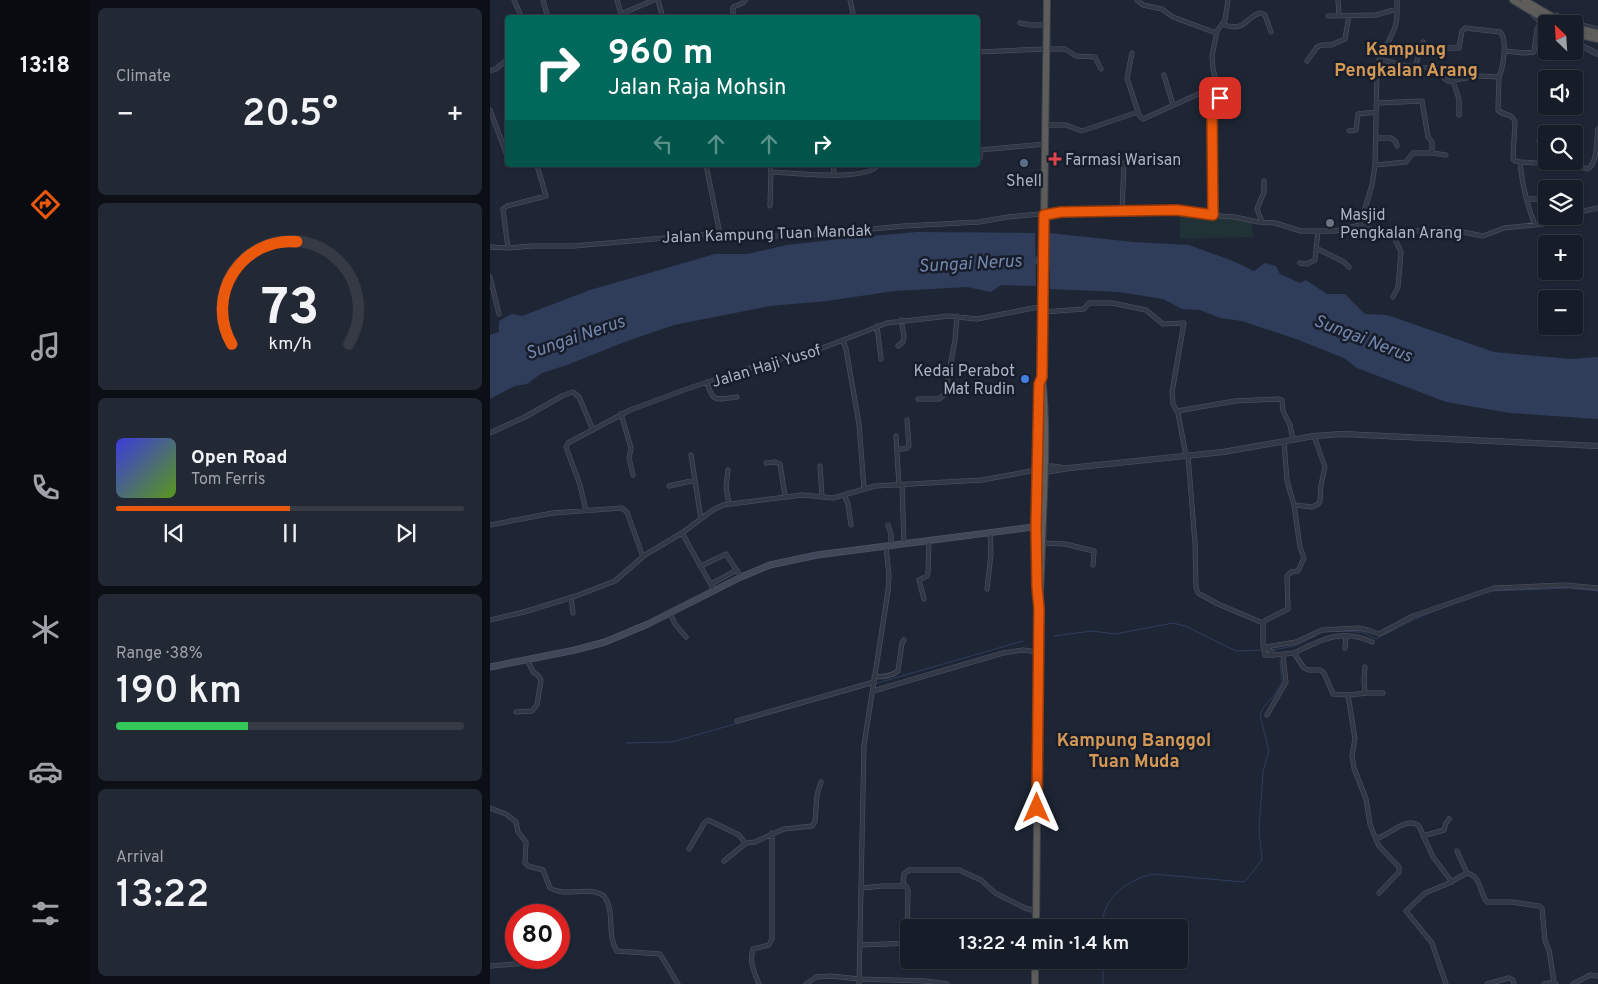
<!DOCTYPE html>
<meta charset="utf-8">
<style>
body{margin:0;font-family:Overpass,sans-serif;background:#232934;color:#f1f3f6;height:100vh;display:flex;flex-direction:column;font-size:19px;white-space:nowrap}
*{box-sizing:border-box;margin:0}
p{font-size:16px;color:#9ea1a8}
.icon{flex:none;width:28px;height:28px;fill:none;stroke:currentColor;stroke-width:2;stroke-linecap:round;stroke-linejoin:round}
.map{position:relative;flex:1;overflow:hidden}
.panel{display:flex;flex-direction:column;gap:8px;padding:8px;background:#0c0f16;width:400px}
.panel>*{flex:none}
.guide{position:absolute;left:15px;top:15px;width:475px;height:152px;border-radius:5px;box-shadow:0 1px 4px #0004,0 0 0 1px #353a45;background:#00695c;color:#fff;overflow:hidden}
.needle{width:32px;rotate:335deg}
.controls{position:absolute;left:1048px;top:15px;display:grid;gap:10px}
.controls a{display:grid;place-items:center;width:45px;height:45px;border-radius:5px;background:#161c28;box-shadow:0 1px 4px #0004,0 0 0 1px #353a45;font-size:25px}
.speed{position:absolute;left:15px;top:904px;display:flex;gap:10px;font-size:25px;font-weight:700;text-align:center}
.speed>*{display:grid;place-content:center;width:65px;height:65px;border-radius:50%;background:#161c28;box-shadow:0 1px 4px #0004,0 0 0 1px #353a45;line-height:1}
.speed .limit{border:8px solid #d22;background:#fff;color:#111}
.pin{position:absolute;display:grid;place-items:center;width:42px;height:42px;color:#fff;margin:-21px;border-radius:10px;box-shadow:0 2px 8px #0006}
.me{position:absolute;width:55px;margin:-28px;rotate:0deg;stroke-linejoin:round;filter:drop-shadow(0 0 4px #0008)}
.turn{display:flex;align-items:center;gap:18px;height:105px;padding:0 20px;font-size:22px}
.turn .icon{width:65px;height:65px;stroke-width:2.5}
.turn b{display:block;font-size:35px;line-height:42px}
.lanes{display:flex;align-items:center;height:48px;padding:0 20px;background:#0003;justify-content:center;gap:25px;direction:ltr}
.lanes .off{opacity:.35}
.big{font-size:38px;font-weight:600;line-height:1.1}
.panel .card{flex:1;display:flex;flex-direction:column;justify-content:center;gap:8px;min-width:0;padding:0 18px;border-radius:8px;background:#232934}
.panel .dial{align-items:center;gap:0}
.dial svg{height:130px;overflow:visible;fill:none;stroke:#353a45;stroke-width:7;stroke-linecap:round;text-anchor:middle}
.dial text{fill:#f1f3f6;stroke:none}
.song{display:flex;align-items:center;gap:15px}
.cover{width:60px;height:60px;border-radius:8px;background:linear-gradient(135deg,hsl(240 70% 55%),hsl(90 70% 35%))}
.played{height:5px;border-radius:2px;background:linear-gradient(90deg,#ea580c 50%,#353a45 50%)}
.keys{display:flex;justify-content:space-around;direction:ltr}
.heat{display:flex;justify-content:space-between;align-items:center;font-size:28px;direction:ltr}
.charge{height:8px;border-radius:4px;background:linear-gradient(90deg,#34c759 38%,#353a45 0)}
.trip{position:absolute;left:410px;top:919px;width:288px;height:50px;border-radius:5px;background:#161c28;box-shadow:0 1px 4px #0004,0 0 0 1px #353a45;font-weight:600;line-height:50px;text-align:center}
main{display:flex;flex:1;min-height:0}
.tabs{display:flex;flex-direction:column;width:90px;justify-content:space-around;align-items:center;background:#090b10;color:#9ea1a8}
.tabs .icon{width:35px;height:35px}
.tabs .selected{color:#ea580c}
.tabs b{font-size:22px;color:#f1f3f6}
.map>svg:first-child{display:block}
.green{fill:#203236}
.water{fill:#2f3d5b}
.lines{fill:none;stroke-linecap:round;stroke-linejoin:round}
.stream{stroke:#2f3d5b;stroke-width:1}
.river{stroke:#2f3d5b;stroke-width:8}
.minor-casing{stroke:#4f5564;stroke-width:5}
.tertiary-casing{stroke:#4f5564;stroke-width:6}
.secondary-casing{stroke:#4f5564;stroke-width:7}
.trunk-casing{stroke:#3c4250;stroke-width:8}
.minor{stroke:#323846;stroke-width:4}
.tertiary{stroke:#323846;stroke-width:5}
.secondary{stroke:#3f4759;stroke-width:5.5}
.trunk{stroke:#5e5d5a;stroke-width:6}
.route-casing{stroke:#983908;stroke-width:12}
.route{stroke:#ea580c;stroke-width:9}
.health-dot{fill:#e0444e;stroke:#171d2a;stroke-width:2}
.service-dot{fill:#5c6f8a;stroke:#171d2a;stroke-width:2}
.worship-dot{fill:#6b7280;stroke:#171d2a;stroke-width:2}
.shop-dot{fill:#3f7fe0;stroke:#171d2a;stroke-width:2}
.labels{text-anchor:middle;stroke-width:5;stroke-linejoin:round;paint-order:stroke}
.poi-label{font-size:16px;fill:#abb2c3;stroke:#171d2a;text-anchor:start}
.street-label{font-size:16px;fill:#abb2c3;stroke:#171d2a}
.neighbourhood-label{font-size:18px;font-weight:bold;fill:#d49856;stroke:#171d2a}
.water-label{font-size:18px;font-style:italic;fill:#7386ac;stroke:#171d2a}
</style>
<main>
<nav class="tabs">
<b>13:18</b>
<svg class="icon selected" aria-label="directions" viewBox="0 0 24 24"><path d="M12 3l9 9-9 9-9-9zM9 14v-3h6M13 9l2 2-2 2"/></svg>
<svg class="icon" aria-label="music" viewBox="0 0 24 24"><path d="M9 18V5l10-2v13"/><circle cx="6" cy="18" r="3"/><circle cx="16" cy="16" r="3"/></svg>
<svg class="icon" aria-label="phone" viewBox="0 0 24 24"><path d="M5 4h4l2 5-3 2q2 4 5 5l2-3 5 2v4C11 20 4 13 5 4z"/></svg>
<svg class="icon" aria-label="climate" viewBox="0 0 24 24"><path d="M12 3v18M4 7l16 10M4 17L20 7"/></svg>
<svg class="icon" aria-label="car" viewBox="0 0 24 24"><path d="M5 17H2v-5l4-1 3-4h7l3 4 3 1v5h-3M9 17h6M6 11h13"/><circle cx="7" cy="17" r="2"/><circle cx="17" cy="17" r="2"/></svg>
<svg class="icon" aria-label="filters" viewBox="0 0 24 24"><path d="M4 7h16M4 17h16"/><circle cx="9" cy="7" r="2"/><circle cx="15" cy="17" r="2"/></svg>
</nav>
<section class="panel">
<div class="card"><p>Climate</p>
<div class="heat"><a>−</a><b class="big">20.5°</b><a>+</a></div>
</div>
<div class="card dial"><svg viewBox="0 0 100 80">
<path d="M14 69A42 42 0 1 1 86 69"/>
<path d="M14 69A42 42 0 0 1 54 6" stroke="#ea580c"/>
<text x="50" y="56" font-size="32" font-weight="700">73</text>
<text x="50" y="72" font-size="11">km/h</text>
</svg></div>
<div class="card">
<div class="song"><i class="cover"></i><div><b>Open Road</b><p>Tom Ferris</p></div></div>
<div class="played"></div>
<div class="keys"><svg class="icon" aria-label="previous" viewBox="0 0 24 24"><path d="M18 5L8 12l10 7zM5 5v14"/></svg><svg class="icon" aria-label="pause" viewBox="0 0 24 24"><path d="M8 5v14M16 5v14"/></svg><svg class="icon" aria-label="next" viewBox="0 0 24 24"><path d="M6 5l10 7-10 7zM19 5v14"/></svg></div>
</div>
<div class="card"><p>Range · 38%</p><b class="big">190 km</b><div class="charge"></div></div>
<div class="card"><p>Arrival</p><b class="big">13:22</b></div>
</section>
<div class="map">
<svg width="1108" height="984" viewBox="0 0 1108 984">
<rect width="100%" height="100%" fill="#1e2635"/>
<!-- green -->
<path class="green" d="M690,214l31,4h23l18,5 1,14 -73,2z"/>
<!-- water -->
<path class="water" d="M427,232l118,1 1,53 -35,-1 -10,7 -24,-5 -73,4 -67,10 -57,5 -96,19 -47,16 -60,24 -25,8 -15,11 -12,2 -25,13v-64l9,-3v-11l13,-7 10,2 68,-26 125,-36h33l39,-9 62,-7z
M559,233l84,9 56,3 44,16 21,10 11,-8 11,3 4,8 20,9 6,-3 21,14h18l20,20 22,1 107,37 76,7 28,-2v62l-88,-6 -64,-11 -89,-34 -13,-10 -48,-19 -54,-18 -22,-3 -20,-8 -18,-1 -19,-10 -44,-7 -69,-3z"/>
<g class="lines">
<!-- stream -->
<path class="stream" d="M1000,591l81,-3 27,3
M963,604l31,-11
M845,631l27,1 14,7 39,-20 32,-13
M564,636l38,-5 23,3 58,-11 12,3 51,25 32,-1
M782,650l23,-4 20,-10
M384,684l149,-43
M136,743l46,-1 196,-56
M612,928c-1,-30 25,-48 51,-54l90,8 3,-2 16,-20 -3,-30 4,-58 6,-21 -9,-36 3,-7 11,-13 8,-13 -2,-22
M613,960v24"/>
<!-- river -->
<path class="river" d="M537,260l31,2"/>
<!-- minor casing -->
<g class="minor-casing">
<path id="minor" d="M24,0l8,18
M53,0l5,18
M127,0l5,18
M168,0l5,18
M360,0l4,18
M647,0l6,5 19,4 11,8 43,16
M848,0l1,16
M131,14l33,-14
M243,15v-8l10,-4 2,-3
M1066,15l14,7 28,7
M838,16l48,-1 21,-6
M530,23l11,2h15
M732,24c24,10 24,-9 39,-11l4,2 6,17
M957,48h12l3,-17 3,-3 35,4c8,7 3,36 -1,45
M1014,51l21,2 9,-1 3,-23 4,-8
M488,52l68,-3h19l11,7 19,1 6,12
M642,53l-5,25 12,37 4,4 62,-28
M889,59l27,7 37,2 2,3 -1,7 4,3 30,-5 21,1 -1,33c6,7 14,2 17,12l-2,37 2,2 5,1c2,22 7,43 15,63
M817,61l10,-14 5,-2h9l14,-6 4,-24
M925,67l8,-25
M0,71l6,-2 12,-10
M674,75l9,30
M963,81l6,18v16
M887,103l45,-2 6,36 4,5v11
M0,110l18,48
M555,125h21l16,6 56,-19
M859,131l7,-1 2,-16 18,-2
M886,138h15l5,4 1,4
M1049,141h7
M488,158h2v-8l65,-6
M1030,162l51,3 17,4c10,-7 8,-27 10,-40
M216,165l14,69
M280,165l1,7c20,1 96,10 107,-7
M343,165l1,10
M885,165l31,-3 7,-9h19l14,2
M1037,199h10l9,-5
M280,206l1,-34
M632,211l2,-48
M1084,213l24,-5
M723,215l-1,-96 8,-25 -7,-25 -1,-13 5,-25 8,-11 3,-20
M772,222l-5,-13 7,-17v-11
M870,225l12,-40 3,-20 2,-96c3,-14 11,-25 16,-37 5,-10 4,-21 4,-32
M870,225l24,8 64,-4 35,7 21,-8 39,-4 19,-8
M902,233l9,19 -3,35 -5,10
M0,247l18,1 24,-2h42l136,-12 35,3 62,-2 97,-9 75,-4 29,-5 53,-5 86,-2h30l44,6 14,1 23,5 17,1 26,8h34l25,-6
M18,248l-5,-39 4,-3 39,-10 -9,-31
M826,248l28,14 5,5
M810,263l7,1 8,-4 3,-29
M0,277l9,37
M553,312l41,-3 5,-6h23l34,7 17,14 21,-1 -12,69 1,12 5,9 8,43
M387,326l4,33
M353,341l3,8 13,75 5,65
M408,346l5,-4 1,-6 -3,-16
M217,382c6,22 9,17 30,15
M428,399h21l6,-5 10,-54 2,-24
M687,411l58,-10 44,-2 3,1 1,11 7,14 3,15
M131,414l10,34 -2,10 4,17
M0,433l35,-16 37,-21 11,-4 6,5 14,33
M406,436l3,49
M407,450l10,-2 2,-2 -2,-26
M201,455l10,64
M698,456l7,87 1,44 2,6 20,11 45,19v22l12,10 19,-2 10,15 5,2h11l4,3 9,21 15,1 7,44 -3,16 2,13 12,31 4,25 4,11 4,3c12,-4 30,-22 41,-12l14,31 19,25
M276,463l9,-1 5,2 5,32
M330,466l2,31
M238,470l-2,17 3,17
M412,485l2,58
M179,486l26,-6
M354,495l4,9 3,21
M804,505l18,2 6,-3 2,-3 1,-16 4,-18 -11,-31
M96,511l-6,-26 -14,-38 2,-4 62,-33 54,-20 71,-24 70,-19 62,-24 62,-7 28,3 56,-11 10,-1
M0,525l63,-12 69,-5 5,4 16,45
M398,525l3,9v11
M192,533l31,-23 10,-5 79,-10 31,3 42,-12 107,-6 55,-10
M552,543l23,1 29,7 -1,14
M211,566l25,-12 15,23
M221,584l26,-14
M497,589l4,-35 -1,-22
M81,597l2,16
M434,599l-5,-19 8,-4 1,-3 1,-32
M180,613l5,11 11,13
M0,620l34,-8 52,-16 39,-15 30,-26 37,-22 32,57
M773,623l3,-3 22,-11 -1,-33 4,-4 7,-1 6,-13 -4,-11 -6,-42 -7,-24 -3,-39
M773,645l2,10h10
M776,647l30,-5 26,-12 36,-2 10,2 11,4 34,-18 81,-28 70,-3 34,3
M855,648l1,-12
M804,653c27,-13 47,-25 78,-11
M875,667l-1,13 1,13
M384,677c8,0 18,-1 24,-6l4,-28 2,-3
M383,691l130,-38 20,-3 15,2
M858,695l20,-2h15
M26,712l16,-1 5,-6 4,-25 -3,-5 -4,-2 -7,-13
M777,715l19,-33 -3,-27
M247,721l137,-39
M0,808l16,6 10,8 2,10 8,10 -1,21 3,3 15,4 7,18c16,10 38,-3 54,8 12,16 2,39 13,55l43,3 18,30
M933,836l21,-6 2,-7 3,-4
M885,837l4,9 20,21v5l-20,21
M199,849l16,-27 3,-2 31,15 6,8
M967,851l10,22
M234,861l22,-18 9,-1 29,-13 28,-3 3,-4 2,-27 4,-13
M413,885l1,-11 5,-4h50l22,10 14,13 30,15 11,3
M372,888l20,-2h24l2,4 -1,53
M370,945l49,-2
M0,966l63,-5
M269,984c-5,-12 -10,-22 -6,-35l16,-4 3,-6v-106
M316,984l10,-7 15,-1 28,3 67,2 21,3
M369,984l5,-239 24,-154 1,-15 -3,-30
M956,984l-14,-41 -26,-32 19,-18 22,-9 20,-11c15,4 12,19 20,29h24l28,4 3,2 3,33 4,9 5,32
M997,984l22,-6 4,2 1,4
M1054,984l10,-2 2,2
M1083,984l17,-9 8,1"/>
</g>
<!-- tertiary casing -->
<g class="tertiary-casing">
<path id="tertiary" d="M1043,14l13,14
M1084,42l24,12
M547,470l7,2 25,-4 154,-16 91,-16 28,-2 256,12
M547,470c7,-4 17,-4 25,-2"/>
</g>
<!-- secondary casing -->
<g class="secondary-casing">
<path id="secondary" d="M0,667l85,-17 30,-8 43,-18 93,-47 29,-12 47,-10 224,-29"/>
</g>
<!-- trunk casing -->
<g class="trunk-casing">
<path id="trunk" d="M1023,0l39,24
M1034,0l41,24
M1084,27l24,6
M1084,34l24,5
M547,595v-125l4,-89
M546,928l3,-320c2,-21 2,-43 3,-65 2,-55 6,-113 0,-168l5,-375
M545,984v-24"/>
</g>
<!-- minor -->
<use href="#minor" class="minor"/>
<!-- tertiary -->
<use href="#tertiary" class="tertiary"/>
<!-- secondary -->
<use href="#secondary" class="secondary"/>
<!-- trunk -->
<use href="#trunk" class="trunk"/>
</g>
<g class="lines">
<!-- route casing -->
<g class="route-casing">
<path id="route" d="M547,808l2,-200 -2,-21 -1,-60 3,-143 3,-7 2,-162 17,-3 116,-2 36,5 -1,-96 8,-21"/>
</g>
<!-- route -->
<use href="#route" class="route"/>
</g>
<!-- markers -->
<path class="health-dot" d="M562.5 151.5h5v5h5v5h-5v5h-5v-5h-5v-5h5z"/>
<circle class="service-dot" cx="534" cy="163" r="5"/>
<circle class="worship-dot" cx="840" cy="223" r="5"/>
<circle class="shop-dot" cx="535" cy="379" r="5"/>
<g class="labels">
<!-- poi labels -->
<g class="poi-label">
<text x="575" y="165">Farmasi Warisan</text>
<text x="534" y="186" text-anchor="middle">Shell</text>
<text x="850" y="220">Masjid<tspan x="850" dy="18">Pengkalan Arang</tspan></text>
<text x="525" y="376" text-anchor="end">Kedai Perabot<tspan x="525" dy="18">Mat Rudin</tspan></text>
</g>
<!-- street labels -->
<g class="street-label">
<text transform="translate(277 233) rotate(-2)" y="6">Jalan Kampung Tuan Mandak</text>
<text transform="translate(276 365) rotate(-17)" y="6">Jalan Haji Yusof</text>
</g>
<!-- neighbourhood labels -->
<g class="neighbourhood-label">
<text x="916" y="55">Kampung<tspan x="916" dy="21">Pengkalan Arang</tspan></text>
<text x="644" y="746">Kampung Banggol<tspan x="644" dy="21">Tuan Muda</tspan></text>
</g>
<!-- water labels -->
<g class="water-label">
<text transform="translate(480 263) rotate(-3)" y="6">Sungai Nerus</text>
<text transform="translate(85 337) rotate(-19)" y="6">Sungai Nerus</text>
<text transform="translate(873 338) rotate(21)" y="6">Sungai Nerus</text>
</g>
</g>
</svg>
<div class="controls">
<a><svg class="needle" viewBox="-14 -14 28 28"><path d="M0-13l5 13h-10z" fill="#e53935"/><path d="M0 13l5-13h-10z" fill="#9ea1a8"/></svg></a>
<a><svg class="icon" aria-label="sound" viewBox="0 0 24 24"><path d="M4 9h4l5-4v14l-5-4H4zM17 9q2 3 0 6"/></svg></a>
<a><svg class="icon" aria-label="search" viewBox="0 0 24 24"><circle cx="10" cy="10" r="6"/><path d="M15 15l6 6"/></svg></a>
<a><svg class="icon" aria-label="layers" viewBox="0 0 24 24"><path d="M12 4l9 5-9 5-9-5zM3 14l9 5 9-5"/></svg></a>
<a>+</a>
<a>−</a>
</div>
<div class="speed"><div class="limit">80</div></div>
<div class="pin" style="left:730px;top:98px;background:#d93025"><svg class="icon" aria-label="arrive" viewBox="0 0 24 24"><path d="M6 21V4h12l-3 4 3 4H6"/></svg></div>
<svg class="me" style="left:547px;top:808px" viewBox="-20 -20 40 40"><path d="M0-17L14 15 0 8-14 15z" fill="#ea580c" stroke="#fff" stroke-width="4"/></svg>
<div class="trip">13:22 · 4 min · 1.4 km</div>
<div class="guide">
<div class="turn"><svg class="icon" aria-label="right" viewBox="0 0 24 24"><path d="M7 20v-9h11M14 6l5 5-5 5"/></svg><div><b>960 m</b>Jalan Raja Mohsin</div></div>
<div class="lanes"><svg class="icon off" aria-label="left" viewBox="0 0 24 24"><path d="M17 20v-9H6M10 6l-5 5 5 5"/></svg><svg class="icon off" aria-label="ahead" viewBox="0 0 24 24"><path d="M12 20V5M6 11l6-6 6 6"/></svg><svg class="icon off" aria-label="ahead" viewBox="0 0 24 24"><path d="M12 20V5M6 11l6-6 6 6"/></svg><svg class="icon" aria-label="right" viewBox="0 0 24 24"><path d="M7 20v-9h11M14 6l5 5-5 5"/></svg></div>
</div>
</div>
</main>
